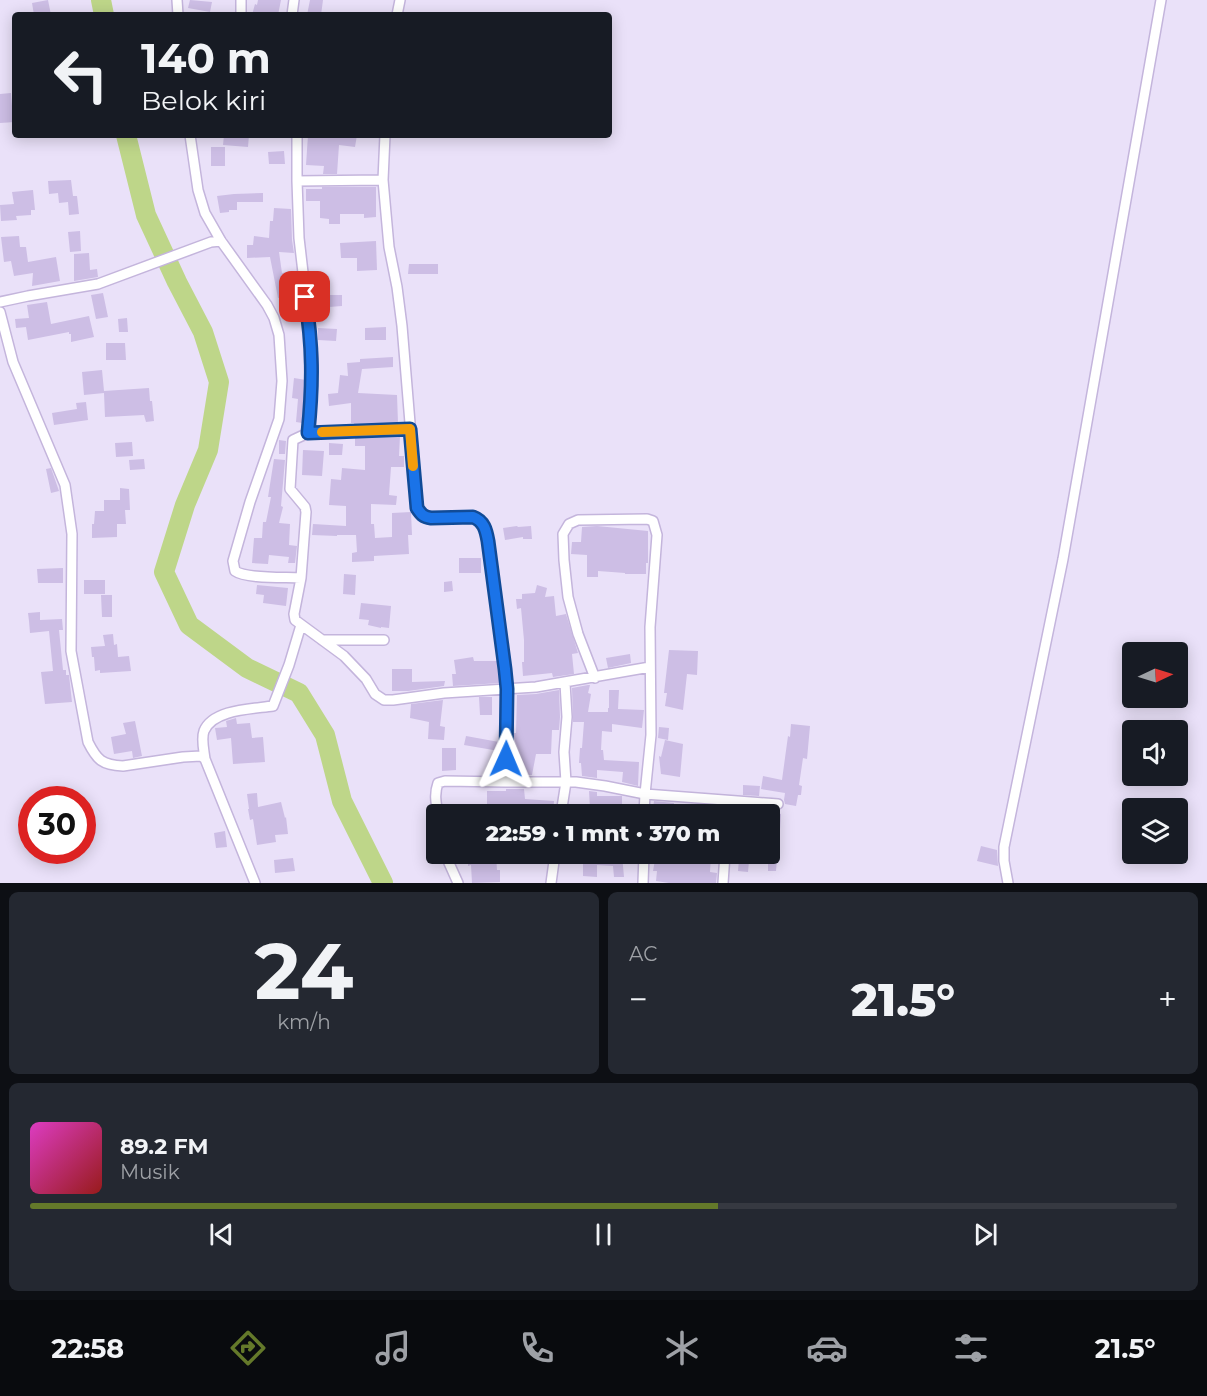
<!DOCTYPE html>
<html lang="id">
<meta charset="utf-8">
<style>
body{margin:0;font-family:Montserrat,sans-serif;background:#242831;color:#f1f3f6;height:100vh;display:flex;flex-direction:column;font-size:22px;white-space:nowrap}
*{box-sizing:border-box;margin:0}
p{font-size:20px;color:#9ea1a6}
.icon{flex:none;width:33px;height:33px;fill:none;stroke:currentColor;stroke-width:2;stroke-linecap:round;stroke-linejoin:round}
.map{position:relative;height:883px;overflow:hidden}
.details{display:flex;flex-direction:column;gap:9px;padding:9px;background:#0d0f14;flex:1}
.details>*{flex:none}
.top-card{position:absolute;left:12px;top:12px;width:600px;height:126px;border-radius:6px;box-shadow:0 3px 15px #0003;background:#171b24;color:#f1f3f6;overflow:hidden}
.needle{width:39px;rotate:86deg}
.buttons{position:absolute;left:1122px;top:642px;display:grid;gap:12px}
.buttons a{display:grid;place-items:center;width:66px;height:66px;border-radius:6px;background:#171b24;box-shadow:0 3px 15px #0003;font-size:30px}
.speed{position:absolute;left:18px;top:786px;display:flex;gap:12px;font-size:30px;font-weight:700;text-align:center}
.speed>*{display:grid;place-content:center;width:78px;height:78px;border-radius:50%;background:#171b24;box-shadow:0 3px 15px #0003;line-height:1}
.speed .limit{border:9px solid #d22;background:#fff;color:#111}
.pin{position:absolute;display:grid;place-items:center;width:51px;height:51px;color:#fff;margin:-26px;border-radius:12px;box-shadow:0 3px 9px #0006}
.me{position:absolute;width:66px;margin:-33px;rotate:1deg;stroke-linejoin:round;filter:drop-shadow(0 0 4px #0008)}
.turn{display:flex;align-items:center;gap:21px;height:126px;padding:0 30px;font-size:27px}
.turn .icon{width:78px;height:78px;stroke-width:2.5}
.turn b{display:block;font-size:42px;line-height:51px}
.big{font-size:45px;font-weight:800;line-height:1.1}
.details .card{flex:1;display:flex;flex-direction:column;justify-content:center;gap:9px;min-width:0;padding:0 21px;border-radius:9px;background:#242831}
.details .dial{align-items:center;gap:0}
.dial b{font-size:78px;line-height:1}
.song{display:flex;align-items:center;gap:18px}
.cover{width:72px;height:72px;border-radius:9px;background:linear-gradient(135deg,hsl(310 70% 55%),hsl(0 70% 35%))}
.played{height:6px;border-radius:3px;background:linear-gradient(90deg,#64792a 60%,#363941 60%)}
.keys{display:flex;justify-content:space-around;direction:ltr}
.heat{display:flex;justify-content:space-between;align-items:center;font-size:33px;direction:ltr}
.details .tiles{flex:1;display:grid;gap:9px;grid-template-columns:1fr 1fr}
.card:last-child{grid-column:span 2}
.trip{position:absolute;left:426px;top:804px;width:354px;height:60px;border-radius:6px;background:#171b24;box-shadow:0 3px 15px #0003;font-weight:800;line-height:60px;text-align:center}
.dock{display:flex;height:96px;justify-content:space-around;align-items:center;background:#090b0e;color:#9ea1a6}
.dock .icon{width:42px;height:42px}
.dock .selected{color:#64792a}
.dock b{font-size:27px;color:#f1f3f6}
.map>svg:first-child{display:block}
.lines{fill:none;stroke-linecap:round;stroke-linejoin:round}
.river{stroke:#bed689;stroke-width:20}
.building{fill:#cdbee5}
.street-casing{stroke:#c4b5dc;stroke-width:12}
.street{stroke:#fff;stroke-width:9}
.route-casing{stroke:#114b97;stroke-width:15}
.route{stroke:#1a73e8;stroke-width:10}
.slow{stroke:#f59e0b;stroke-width:10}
</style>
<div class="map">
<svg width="1207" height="883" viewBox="0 0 1207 883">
<rect width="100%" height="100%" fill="#eae1f9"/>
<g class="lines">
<!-- river -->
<path class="river" d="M101,0l3,15
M126,135l20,80 31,67 26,50 16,50 -11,68 -23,55 -21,67 25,53 58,43 52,25 26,42 17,66 41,82"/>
</g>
<!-- building -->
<path class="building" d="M48,0l3,15h-17l-2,-12z
M190,0l22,2 -2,10 -22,-4z
M258,0h23l-3,15h-26l3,-11 2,1z
M310,0h13l-2,15h-14z
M11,93l1,13h3v16l-15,1v-29z
M224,135h25l-1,12 -25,-2z
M308,135h49l-2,12 -16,-2 -2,29h-14l1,-8 -18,-1z
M211,147h14v19h-14z
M284,151l1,13h-16l-1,-12z
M71,180l2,16h4l2,18 -10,1 -1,-13 -9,1 -1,-10 -9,1 -1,-13z
M322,187h54v30l-12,1v-4h-24v10h-11v-5l-9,-1v-17h-14v-12h16z
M33,190l2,20h-4v5l-15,1 1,4 -16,1 -1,-16 14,-1 -2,-12z
M263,193v9h-26v8h-8v2l-9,1 -3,-17 17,-2z
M274,208l17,1 1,31 2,13 -15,-1 3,21 13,-2 4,23 -21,4 -8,-41 -23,1v-13h6l1,-9 15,2 1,-17h3z
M80,231l1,20 -11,1 -2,-20z
M19,236l1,11h6l2,15 28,-5 4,24 -28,5 1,-13 -19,3 -3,-15 -7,1 -3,-25z
M376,241l1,29 -20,1v-13h-16l-1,-15z
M89,253l1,17 7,-1 1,8 -24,4v-27z
M409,264h29v10h-30z
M103,293l5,24 -12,2 -5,-24z
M328,295h14v11l-13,1z
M47,302l4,22 38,-8 5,21 -23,5v-8h-2v-2l-41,8 -2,-13 -10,1 -1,-9 14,-1 -2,-13z
M127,318l1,14h-9l-1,-13z
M386,327v13h-21v-12z
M318,328l19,1 -1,12 -18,-1z
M106,343h19l1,17h-20z
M393,357v10l-31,2 -4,24 39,2 1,28 -44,1v-1h-3v-20l-22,3 -1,-12 10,-1 2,-18 8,1 -1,-13 13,-1v-3z
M102,370l2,21 45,-3 1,13h2l2,20 -8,1 -2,-7 -39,2 -1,-24 -20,2 -2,-23z
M294,378l12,2 -4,43 -6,-1 2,-23 -6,-1z
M86,402l2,18 -34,5 -2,-12 25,-4 -1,-6z
M400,436l-1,20h5v11h-13l-2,28 8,1 -1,9 -25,-1v20h3l1,14 17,-1v-24l19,-1 1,23h-4l1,19 -35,2v5l-22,1v-9l5,-1 -1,-17h-19v1l-25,-1 1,-11 33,2v-20l-17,-1 2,-26 10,1 1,-12 23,2v-24h-10v-8z
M279,440l7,1 -1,13h-6z
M132,442l1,14 -17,1 -1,-14z
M329,443l14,1 -1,11h-13z
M303,450l21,1 -2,25 -20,-1z
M144,459l1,10 -15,1 -1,-10z
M274,459l11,1 -4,46 2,1 -4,16 11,1 -1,21 8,1 -2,17h-7l1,-6 -20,-2 -1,9 -16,-1 2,-25h8l1,-16h3l5,-25h-3z
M51,468l8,23 -8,2 -5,-24z
M120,488l9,1 1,21h-5l1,14h-9v13l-25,1v-14h2l1,-13h9v-11h16z
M517,526l1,1 13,-1 1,13h-9v-2l-18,3 -2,-12z
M597,526l51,5v32h-2v11h-21v-1l-27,-2v6h-11v-22l-16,-1 1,-12h9l1,-15z
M459,558h22v15h-22z
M63,568v15h-25l-1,-14z
M344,574l12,1 -1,20 -12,-1z
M84,580h21v14h-21z
M452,581l1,10 -9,1v-10z
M257,585l31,3 -2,18 -23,-3 1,-8 -8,-1z
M537,585l10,3 -2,9 9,-1 2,20 10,-2 12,39 -6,1 2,20 -21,3 -1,-4 -29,3 -1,-14h2v-22l-3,-32 -4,1 -1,-10h6v-5l13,-1z
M101,595h11v22h-10z
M361,603l30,3 -2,22 -8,-1v1l-13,-3 1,-5 -10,-1z
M40,612v8l22,-1 1,11h-4l4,40h3v5h3l3,27 -27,2 -4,-32 12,-1 -4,-40 -19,2 -1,-12 -1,-8z
M113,634l1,11 3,-1 1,13 11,-1 2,15 -31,2v-3l-5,1 -1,-14h-2l-1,-10 14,-1 -2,-11z
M669,650l29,1 -1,24 -10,-1 -4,36 -18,-4 2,-13h-3z
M630,654l1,9 -23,5 -2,-10z
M473,657l1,4h23l3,22 -47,3 -1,-12h4l-2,-14z
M392,669h20v13l33,-1 -1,5 -36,5h-16z
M588,685h2l-2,8 3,1 -3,18h20v-4h1v-18h10l-1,19 26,1 -2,18 -30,-4v8l-10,-1 -1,19h2l1,10 35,2 -1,24 -16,-4 1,-10 -26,-2v8l-15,-2 -1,-13h-2l1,-15h2l2,-26h-11l-1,-34z
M559,690l1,27 -1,13h-7l-1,24h-15l-4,21h-18l-1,-42h3l1,-38 19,-1z
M479,697h13v18h-12z
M443,700l-3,26 5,1 -1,13 -16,-1 1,-17 -19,-4 1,-14z
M236,718l1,6 13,-1 2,15 11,-1 2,25 -32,2 -2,-26 -14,2 -2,-12 12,-1 -1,-6z
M135,721l7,35 -9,2 -1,-7 -18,3 -3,-17 15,-3 -3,-11z
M791,724l19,2 -3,33 -4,-1 -4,27 3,1 -1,9h-3l-2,11 -11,-2 -1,-4 1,-7 -24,-4 2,-13 19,4 6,-44 2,1z
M659,727l10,1 -1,12 -10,-2z
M466,736l33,6v9l-35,-6z
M665,740l18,4 -3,33 -19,-3 -2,-18 2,1z
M442,748h14v22l-14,1z
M743,785l17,1 -1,10 -16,-1z
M506,789h18l1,10 29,2 -1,13h-46v-5h-20v-18h19z
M589,791l8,1v4h25v9h-15v2l-17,1z
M257,793l1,14 23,-5 4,16 1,-1 2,17 -13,1 1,7 -19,3 -4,-26 -3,1 -2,-11h1l-2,-15z
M654,801l20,2 -2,11h-12l1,-5 -8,-1z
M742,808l16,1 -1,5h-16z
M771,812l10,2 -1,16h-10z
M225,831l2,16 -11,1 -2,-15z
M981,846l16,4 1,16 -21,-5z
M496,854l1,16h3v12l-28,1 -1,-18 -3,1v-10z
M584,854h15v3l23,-2 2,22h-10l-1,-11 -16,-1v12l-14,-1v-12h-3v-5l4,-1z
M656,854l38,1v-1h17l-1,18 7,1 -1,10h-47l-13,-2 1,-10h-4z
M738,854h25l-1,8 -13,-1 -1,11 -10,-1 1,-12h-2z
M293,858l2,13 -20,2 -1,-13z
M768,858l9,1 -1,12h-8z"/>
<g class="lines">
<!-- street casing -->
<g class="street-casing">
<path id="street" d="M177,0l1,15
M241,15v-15
M292,15l2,-15
M397,15l3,-15
M190,135l8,55 7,23 16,28 46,64 7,13 5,17 3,46 -3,38 -29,83 -17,59 2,10c11,8 50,6 66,7l-7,36 1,6 49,36 22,23 9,15 9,6h9l51,-7 92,-6 114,-20
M297,135v46l2,57 14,121 -1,36 -4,38
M385,135l-2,45 6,67 8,40 5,39 15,182 3,6 5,3h48c11,4 13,13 15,24l15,107 4,41 -2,93h71l29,4 40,8 133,10
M297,181l86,-1
M0,302l28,-6 70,-12 113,-42 10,-1
M0,312l13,50 52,123 7,49 -1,117 17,91c9,18 14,23 35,24l60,-9 18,-1 4,3 50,124
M301,578l5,-66 -1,-5 -15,-18 3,-49 15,-7 102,-4
M322,640h62
M595,678l-17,-44 -10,-37 -4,-37 -1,-26 6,-10 9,-4 69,-1 6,2 4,14 -7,92 1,108 -6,59 -1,20
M205,759c-1,-8 -4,-20 -1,-28 9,-22 49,-22 69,-25l16,-41 12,-40
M438,814c-2,-11 -4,-20 0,-31l7,-2 60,1
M561,814l5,-32 -2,-30 3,-35 -2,-34
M727,814v-13
M445,854l13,29
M551,883l4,-29
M643,883l1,-29
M723,883l2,-29
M1008,883l-4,-22v-14l59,-288 98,-559"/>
</g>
<!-- street -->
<use href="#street" class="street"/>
</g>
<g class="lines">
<!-- route casing -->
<g class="route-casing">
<path id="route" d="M305,297c8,49 8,87 3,136l102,-4 7,79c4,6 6,9 14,10l42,-1c11,4 13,13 15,24l17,128 2,20 -1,70"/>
</g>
<!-- route -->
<use href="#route" class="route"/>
<!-- slow -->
<path class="slow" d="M322,432l88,-3 3,37"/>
</g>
</svg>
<div class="buttons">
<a><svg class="needle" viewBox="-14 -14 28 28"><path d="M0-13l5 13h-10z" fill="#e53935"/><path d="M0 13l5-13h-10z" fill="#9ea1a6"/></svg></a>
<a><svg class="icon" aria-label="sound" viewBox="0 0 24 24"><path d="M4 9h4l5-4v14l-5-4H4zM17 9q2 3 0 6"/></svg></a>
<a><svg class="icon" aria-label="layers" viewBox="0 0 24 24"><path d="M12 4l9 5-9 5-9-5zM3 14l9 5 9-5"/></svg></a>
</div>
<div class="speed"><div class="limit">30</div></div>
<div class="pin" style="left:305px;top:297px;background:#d93025"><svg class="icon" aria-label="arrive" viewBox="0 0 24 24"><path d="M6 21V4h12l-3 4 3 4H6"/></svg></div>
<svg class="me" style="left:506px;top:759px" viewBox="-20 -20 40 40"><path d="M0-17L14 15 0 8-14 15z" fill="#1a73e8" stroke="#fff" stroke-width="4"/></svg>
<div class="trip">22:59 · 1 mnt · 370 m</div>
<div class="top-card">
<div class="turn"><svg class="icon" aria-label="left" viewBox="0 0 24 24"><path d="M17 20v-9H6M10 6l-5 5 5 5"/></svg><div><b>140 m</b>Belok kiri</div></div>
</div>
</div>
<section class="details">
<div class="tiles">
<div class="card dial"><b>24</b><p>km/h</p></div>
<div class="card"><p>AC</p>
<div class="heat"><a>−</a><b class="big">21.5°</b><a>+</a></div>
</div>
<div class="card">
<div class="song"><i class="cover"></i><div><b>89.2 FM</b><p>Musik</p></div></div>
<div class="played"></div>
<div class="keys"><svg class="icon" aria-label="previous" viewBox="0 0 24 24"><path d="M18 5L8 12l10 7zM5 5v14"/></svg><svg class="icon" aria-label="pause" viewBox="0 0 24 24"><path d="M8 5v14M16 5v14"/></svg><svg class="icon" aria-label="next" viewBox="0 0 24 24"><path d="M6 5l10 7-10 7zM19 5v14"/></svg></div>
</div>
</div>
</section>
<nav class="dock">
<b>22:58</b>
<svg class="icon selected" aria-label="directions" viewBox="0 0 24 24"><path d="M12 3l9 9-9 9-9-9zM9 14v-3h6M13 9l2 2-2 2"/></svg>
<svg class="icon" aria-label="music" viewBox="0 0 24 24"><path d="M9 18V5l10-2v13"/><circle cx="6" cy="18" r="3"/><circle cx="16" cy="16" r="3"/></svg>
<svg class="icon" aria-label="phone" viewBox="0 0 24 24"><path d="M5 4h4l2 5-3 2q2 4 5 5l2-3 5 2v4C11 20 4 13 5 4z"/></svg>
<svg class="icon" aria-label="climate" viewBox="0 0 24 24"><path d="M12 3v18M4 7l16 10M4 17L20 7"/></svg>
<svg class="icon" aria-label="car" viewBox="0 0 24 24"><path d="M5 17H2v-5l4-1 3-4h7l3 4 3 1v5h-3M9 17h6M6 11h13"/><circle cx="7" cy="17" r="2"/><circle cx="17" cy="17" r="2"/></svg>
<svg class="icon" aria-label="filters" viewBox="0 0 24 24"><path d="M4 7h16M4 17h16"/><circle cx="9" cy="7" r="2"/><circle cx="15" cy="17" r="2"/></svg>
<b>21.5°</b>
</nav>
